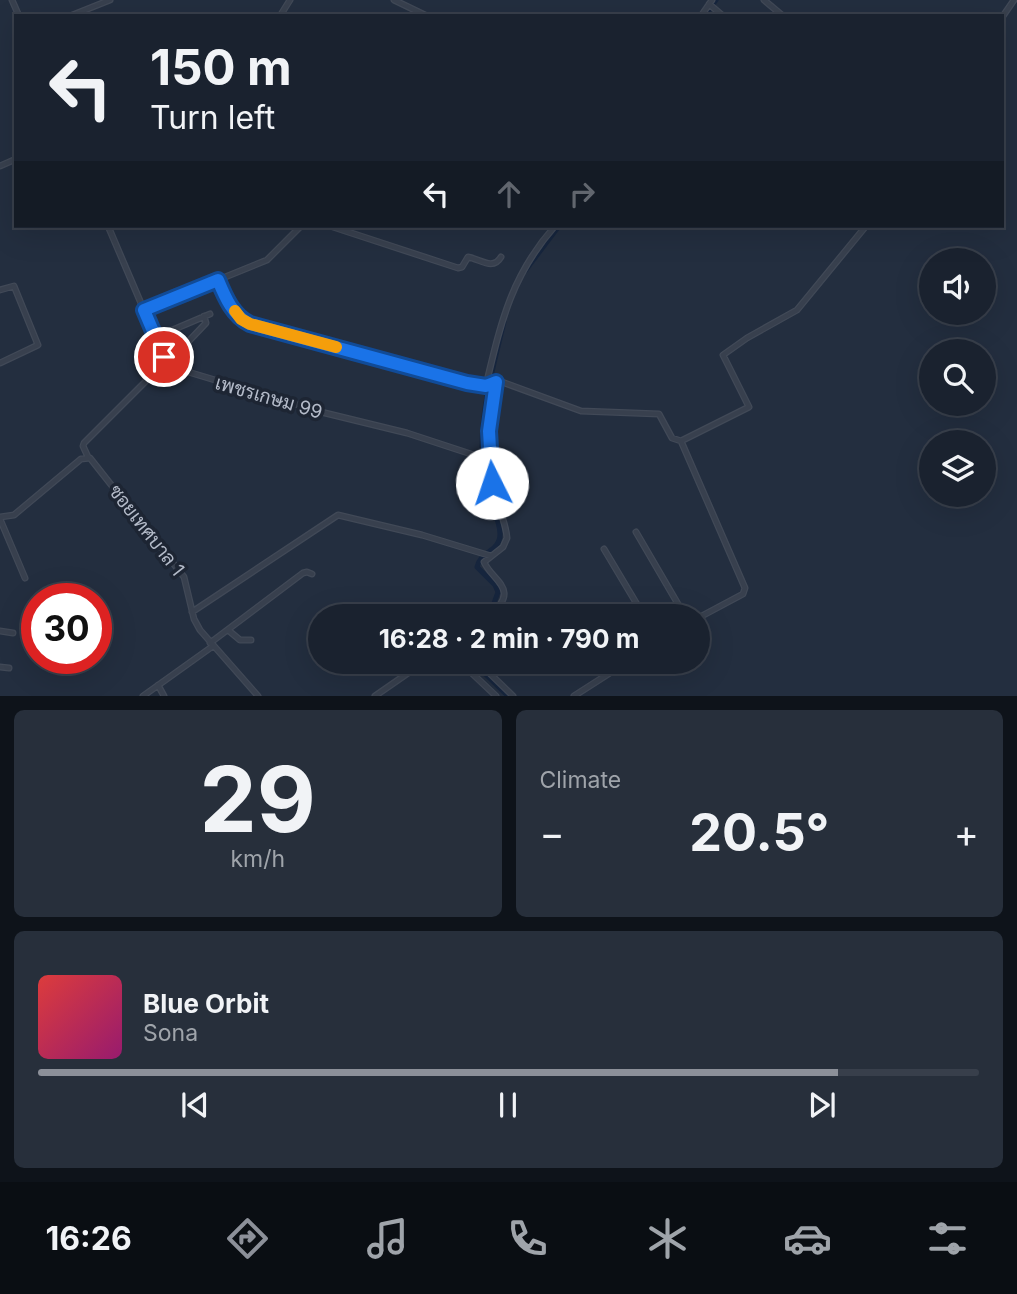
<!DOCTYPE html>
<meta charset="utf-8">
<style>
body{margin:0;font-family:Inter,Sarabun,sans-serif;background:#272f3b;color:#f1f3f6;height:100vh;display:flex;flex-direction:column;font-size:26px;white-space:nowrap}
*{box-sizing:border-box;margin:0}
p{font-size:23px;color:#9fa4aa}
.icon{flex:none;width:38px;height:38px;fill:none;stroke:currentColor;stroke-width:2;stroke-linecap:round;stroke-linejoin:round}
.map{position:relative;height:696px;overflow:hidden}
.side{display:flex;flex-direction:column;gap:14px;padding:14px;background:#0e131a;flex:1}
.side>*{flex:none}
.guide{position:absolute;left:14px;top:14px;width:990px;height:214px;border-radius:0px;box-shadow:0 7px 28px #0002,0 0 0 2px #383f4b;background:#1a222f;color:#f1f3f6;overflow:hidden}
.controls{position:absolute;left:919px;top:248px;display:grid;gap:14px}
.controls a{display:grid;place-items:center;width:77px;height:77px;border-radius:50%;background:#1a222f;box-shadow:0 7px 28px #0002,0 0 0 2px #383f4b;font-size:35px}
.speed{position:absolute;left:21px;top:583px;display:flex;gap:14px;font-size:35px;font-weight:700;text-align:center}
.speed>*{display:grid;place-content:center;width:91px;height:91px;border-radius:50%;background:#1a222f;box-shadow:0 7px 28px #0002,0 0 0 2px #383f4b;line-height:1}
.speed .limit{border:10px solid #d22;background:#fff;color:#111}
.pin{position:absolute;display:grid;place-items:center;width:60px;height:60px;color:#fff;margin:-30px;border:4px solid #fff;border-radius:50%;box-shadow:0 2px 7px #0007}
.me{position:absolute;width:77px;margin:-38px;rotate:356deg;stroke-linejoin:round;filter:drop-shadow(0 0 5px #0008)}
.turn{display:flex;align-items:center;gap:24px;height:147px;padding:0 21px;font-size:32px}
.turn .icon{width:91px;height:91px;stroke-width:2.5}
.turn b{display:block;font-size:49px;line-height:60px}
.lanes{display:flex;align-items:center;height:66px;padding:0 21px;background:#0003;justify-content:center;gap:35px;direction:ltr}
.lanes .off{opacity:.35}
.big{font-size:52px;font-weight:700;line-height:1.1}
.side .widget{flex:1;display:flex;flex-direction:column;justify-content:center;gap:10px;min-width:0;padding:0 24px;border-radius:10px;background:#272f3b}
.side .dial{align-items:center;gap:0}
.dial b{font-size:91px;line-height:1}
.song{display:flex;align-items:center;gap:21px}
.cover{width:84px;height:84px;border-radius:10px;background:linear-gradient(135deg,hsl(0 70% 55%),hsl(320 70% 35%))}
.played{height:7px;border-radius:4px;background:linear-gradient(90deg,#8c9099 85%,#383f4b 85%)}
.keys{display:flex;justify-content:space-around;direction:ltr}
.heat{display:flex;justify-content:space-between;align-items:center;font-size:38px;direction:ltr}
.side .tiles{flex:1;display:grid;gap:14px;grid-template-columns:1fr 1fr}
.widget:last-child{grid-column:span 2}
.trip{position:absolute;left:308px;top:604px;width:402px;height:70px;border-radius:35px;background:#1a222f;box-shadow:0 7px 28px #0002,0 0 0 2px #383f4b;font-weight:700;line-height:70px;text-align:center}
.menu{display:flex;height:112px;justify-content:space-around;align-items:center;background:#0a0e13;color:#9fa4aa}
.menu .icon{width:49px;height:49px}
.menu .selected{color:#8c9099}
.menu b{font-size:32px;color:#f1f3f6}
.map>svg:first-child{display:block}
.lines{fill:none;stroke-linecap:round;stroke-linejoin:round}
.canal{stroke:#16253d;stroke-width:5}
.minor-casing{stroke:#414957;stroke-width:7}
.minor{stroke:#38404e;stroke-width:4.5}
.route-casing{stroke:#114b97;stroke-width:18}
.route{stroke:#1a73e8;stroke-width:12}
.slow{stroke:#f59e0b;stroke-width:12}
.labels{text-anchor:middle;stroke-width:7;stroke-linejoin:round;paint-order:stroke}
.street-label{font-size:19px;fill:#b4bbc9;stroke:#1d2533}
</style>
<div class="map">
<svg width="1017" height="696" viewBox="0 0 1017 696">
<rect width="100%" height="100%" fill="#232e3f"/>
<g class="lines">
<!-- canal -->
<path class="canal" d="M704,16l12,-16
M525,271l34,-45
M478,616l15,-10 5,-14 -3,-7 -18,-18c3,-16 23,-15 23,-33 0,-14 -9,-28 -13,-41 -2,-9 -3,-18 -4,-27 -5,-47 10,-98 21,-144
M473,662l35,34"/>
<!-- minor casing -->
<g class="minor-casing">
<path id="minor" d="M12,0l7,16
M394,0l33,16
M764,0l19,16
M709,4l14,12
M70,16l40,-16
M215,16h3
M280,16l10,-16
M701,16l11,-16
M1003,16l11,-16
M0,166l16,-7
M108,226l56,131 11,11 146,44 86,21 70,23
M330,226l128,42 4,-1 6,-10c12,2 25,14 33,0
M218,280c7,16 15,37 32,44l217,59 19,3 10,-5 6,1 79,29 78,3 13,24 9,3 64,147 -2,6 -45,24
M0,290l14,-4 24,59 -38,18
M144,310l123,-50 34,-34
M156,337l54,-23
M168,363l38,-40 -2,-7
M486,385c15,-63 25,-109 69,-159
M681,441l68,-34 -26,-52 24,-17 50,-28 69,-84
M88,457l-5,-11 1,-3 82,-82
M0,517l14,-2 67,-56 9,-1 94,119 10,42 6,11 58,66
M0,519l25,59
M636,532l49,84
M604,549l40,67
M192,612l146,-97 84,20 69,21
M489,616c33,-27 3,-35 -5,-54l19,-15 4,-9c-1,-17 -11,-35 -15,-52 -7,-35 -1,-70 3,-104
M228,630l12,10h11
M0,631l13,2
M210,643l93,-70 4,-1 5,2
M460,662l36,34
M478,662l35,34
M0,667l9,1
M158,685l6,11
M143,696l70,-50
M375,696l49,-34
M574,696l53,-34"/>
</g>
<!-- minor -->
<use href="#minor" class="minor"/>
</g>
<g class="lines">
<!-- route casing -->
<g class="route-casing">
<path id="route" d="M164,357l-20,-47 74,-30c7,17 15,36 32,44l217,59 19,3 10,-4 -7,49 3,52"/>
</g>
<!-- route -->
<use href="#route" class="route"/>
<!-- slow -->
<path class="slow" d="M235,311l6,8 9,5 86,23"/>
</g>
<g class="labels">
<!-- street labels -->
<g class="street-label">
<text transform="translate(269 397) rotate(16)" y="7">เพชรเกษม 99</text>
<text transform="translate(147 530) rotate(52)" y="7">ซอยเทศบาล 1</text>
</g>
</g>
</svg>
<div class="controls">
<a><svg class="icon" aria-label="sound" viewBox="0 0 24 24"><path d="M4 9h4l5-4v14l-5-4H4zM17 9q2 3 0 6"/></svg></a>
<a><svg class="icon" aria-label="search" viewBox="0 0 24 24"><circle cx="10" cy="10" r="6"/><path d="M15 15l6 6"/></svg></a>
<a><svg class="icon" aria-label="layers" viewBox="0 0 24 24"><path d="M12 4l9 5-9 5-9-5zM3 14l9 5 9-5"/></svg></a>
</div>
<div class="speed"><div class="limit">30</div></div>
<div class="pin" style="left:164px;top:357px;background:#d93025"><svg class="icon" aria-label="arrive" viewBox="0 0 24 24"><path d="M6 21V4h12l-3 4 3 4H6"/></svg></div>
<svg class="me" style="left:492px;top:483px" viewBox="-20 -20 40 40"><circle r="19" fill="#fff"/><path d="M0-13L10 11 0 6-10 11z" fill="#1a73e8"/></svg>
<div class="trip">16:28 · 2 min · 790 m</div>
<div class="guide">
<div class="turn"><svg class="icon" aria-label="left" viewBox="0 0 24 24"><path d="M17 20v-9H6M10 6l-5 5 5 5"/></svg><div><b>150 m</b>Turn left</div></div>
<div class="lanes"><svg class="icon" aria-label="left" viewBox="0 0 24 24"><path d="M17 20v-9H6M10 6l-5 5 5 5"/></svg><svg class="icon off" aria-label="ahead" viewBox="0 0 24 24"><path d="M12 20V5M6 11l6-6 6 6"/></svg><svg class="icon off" aria-label="right" viewBox="0 0 24 24"><path d="M7 20v-9h11M14 6l5 5-5 5"/></svg></div>
</div>
</div>
<section class="side">
<div class="tiles">
<div class="widget dial"><b>29</b><p>km/h</p></div>
<div class="widget"><p>Climate</p>
<div class="heat"><a>−</a><b class="big">20.5°</b><a>+</a></div>
</div>
<div class="widget">
<div class="song"><i class="cover"></i><div><b>Blue Orbit</b><p>Sona</p></div></div>
<div class="played"></div>
<div class="keys"><svg class="icon" aria-label="previous" viewBox="0 0 24 24"><path d="M18 5L8 12l10 7zM5 5v14"/></svg><svg class="icon" aria-label="pause" viewBox="0 0 24 24"><path d="M8 5v14M16 5v14"/></svg><svg class="icon" aria-label="next" viewBox="0 0 24 24"><path d="M6 5l10 7-10 7zM19 5v14"/></svg></div>
</div>
</div>
</section>
<nav class="menu">
<b>16:26</b>
<svg class="icon selected" aria-label="directions" viewBox="0 0 24 24"><path d="M12 3l9 9-9 9-9-9zM9 14v-3h6M13 9l2 2-2 2"/></svg>
<svg class="icon" aria-label="music" viewBox="0 0 24 24"><path d="M9 18V5l10-2v13"/><circle cx="6" cy="18" r="3"/><circle cx="16" cy="16" r="3"/></svg>
<svg class="icon" aria-label="phone" viewBox="0 0 24 24"><path d="M5 4h4l2 5-3 2q2 4 5 5l2-3 5 2v4C11 20 4 13 5 4z"/></svg>
<svg class="icon" aria-label="climate" viewBox="0 0 24 24"><path d="M12 3v18M4 7l16 10M4 17L20 7"/></svg>
<svg class="icon" aria-label="car" viewBox="0 0 24 24"><path d="M5 17H2v-5l4-1 3-4h7l3 4 3 1v5h-3M9 17h6M6 11h13"/><circle cx="7" cy="17" r="2"/><circle cx="17" cy="17" r="2"/></svg>
<svg class="icon" aria-label="filters" viewBox="0 0 24 24"><path d="M4 7h16M4 17h16"/><circle cx="9" cy="7" r="2"/><circle cx="15" cy="17" r="2"/></svg>
</nav>
